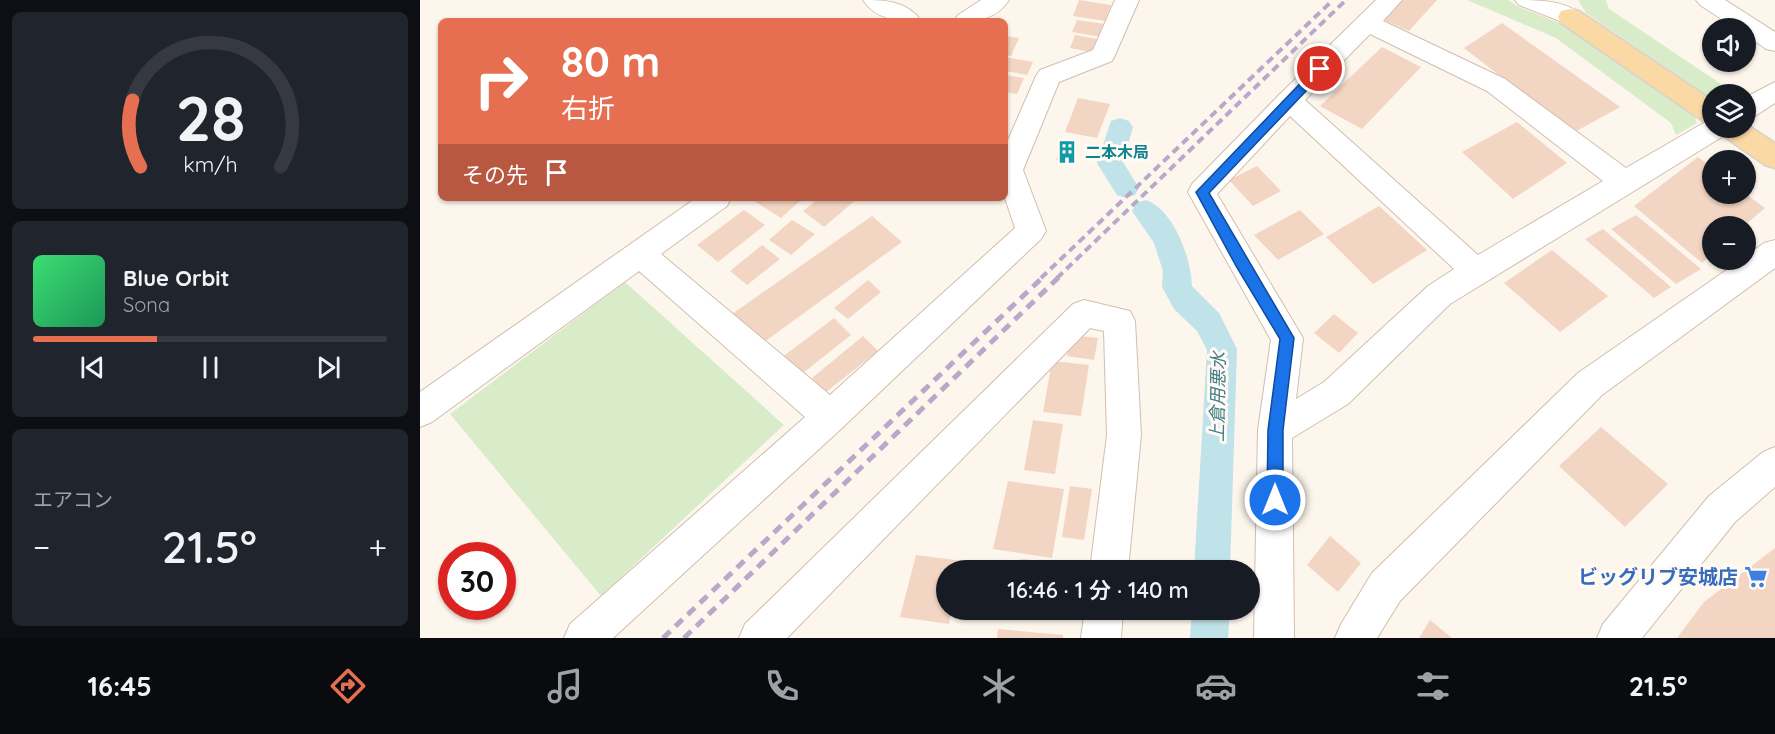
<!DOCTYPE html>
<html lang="ja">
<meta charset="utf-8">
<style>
body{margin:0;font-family:Quicksand,"Noto Sans JP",sans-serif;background:#20242c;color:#f1f3f6;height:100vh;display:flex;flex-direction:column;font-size:22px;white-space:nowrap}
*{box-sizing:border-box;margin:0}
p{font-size:20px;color:#9ea1a6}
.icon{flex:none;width:33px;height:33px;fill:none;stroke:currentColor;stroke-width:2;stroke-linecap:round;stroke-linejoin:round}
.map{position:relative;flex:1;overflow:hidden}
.side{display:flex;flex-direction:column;gap:12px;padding:12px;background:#0d0f14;width:420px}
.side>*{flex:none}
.banner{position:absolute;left:18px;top:18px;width:570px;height:183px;border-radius:9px;box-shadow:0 2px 4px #0004;background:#e76f51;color:#fff;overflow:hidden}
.controls{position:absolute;left:1282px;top:18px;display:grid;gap:12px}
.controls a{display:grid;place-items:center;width:54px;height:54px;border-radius:50%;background:#171b24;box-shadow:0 2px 4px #0004;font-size:30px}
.speed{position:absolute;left:18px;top:542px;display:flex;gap:12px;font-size:30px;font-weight:700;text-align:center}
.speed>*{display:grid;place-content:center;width:78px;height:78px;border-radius:50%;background:#171b24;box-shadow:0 2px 4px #0004;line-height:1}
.speed .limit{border:9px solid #d22;background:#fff;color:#111}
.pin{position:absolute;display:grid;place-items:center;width:51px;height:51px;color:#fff;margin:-26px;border:3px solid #fff;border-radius:50%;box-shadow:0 2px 6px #0007}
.me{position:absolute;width:66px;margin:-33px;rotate:0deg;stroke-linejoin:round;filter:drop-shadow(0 0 4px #0008)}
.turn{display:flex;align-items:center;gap:21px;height:126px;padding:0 24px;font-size:27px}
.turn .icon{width:78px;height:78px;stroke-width:2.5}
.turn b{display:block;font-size:42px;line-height:51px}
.then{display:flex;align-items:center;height:57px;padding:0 24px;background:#0003;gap:12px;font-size:22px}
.big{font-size:45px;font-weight:600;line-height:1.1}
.side .card{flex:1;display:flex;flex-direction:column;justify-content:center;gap:9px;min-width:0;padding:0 21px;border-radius:9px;background:#20242c}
.side .dial{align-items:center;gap:0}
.dial svg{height:156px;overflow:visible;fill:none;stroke:#363941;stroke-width:7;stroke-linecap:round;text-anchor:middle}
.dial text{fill:#f1f3f6;stroke:none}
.song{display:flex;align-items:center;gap:18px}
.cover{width:72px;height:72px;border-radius:9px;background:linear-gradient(135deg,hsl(140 70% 55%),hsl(150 70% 35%))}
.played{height:6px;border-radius:3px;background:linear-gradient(90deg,#e76f51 35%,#363941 35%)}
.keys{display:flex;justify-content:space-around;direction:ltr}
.heat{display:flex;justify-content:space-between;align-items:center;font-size:33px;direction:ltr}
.trip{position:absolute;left:516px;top:560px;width:324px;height:60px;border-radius:30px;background:#171b24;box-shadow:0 2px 4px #0004;font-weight:600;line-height:60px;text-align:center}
.menu{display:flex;height:96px;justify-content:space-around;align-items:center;background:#090b0e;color:#9ea1a6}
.menu .icon{width:42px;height:42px}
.menu .on{color:#e76f51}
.menu b{font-size:27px;color:#f1f3f6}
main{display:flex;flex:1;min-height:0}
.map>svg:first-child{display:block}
.green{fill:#d8ecc9}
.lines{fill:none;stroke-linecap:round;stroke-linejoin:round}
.canal{fill:#bfe3e8;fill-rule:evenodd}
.building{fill:#f3d5c3}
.minor-casing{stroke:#d1beb0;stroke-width:2}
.major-casing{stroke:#dad1cd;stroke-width:3}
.minor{fill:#fff;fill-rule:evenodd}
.major{fill:#fbd9a5;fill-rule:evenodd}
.rail-far1{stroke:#b9a8c9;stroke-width:4;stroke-dasharray:8 5;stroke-linecap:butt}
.rail{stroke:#b9a8c9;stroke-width:5;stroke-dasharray:10 7;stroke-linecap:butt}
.route{fill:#1a73e8;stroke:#114b97;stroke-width:1.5}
.labels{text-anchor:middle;stroke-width:6;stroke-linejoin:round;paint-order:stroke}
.culture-label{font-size:16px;font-weight:bold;fill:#0d838f;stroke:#fffaf3;text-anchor:start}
.water-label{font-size:18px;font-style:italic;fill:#437c86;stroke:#fffaf3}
.near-shop-label{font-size:20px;font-weight:bold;fill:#366cbe;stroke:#fffaf3;text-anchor:end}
</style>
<main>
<section class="side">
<div class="card dial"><svg viewBox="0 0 100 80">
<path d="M14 69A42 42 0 1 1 86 69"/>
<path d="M14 69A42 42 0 0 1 10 35" stroke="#e76f51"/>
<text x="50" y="56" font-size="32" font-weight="700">28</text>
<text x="50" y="72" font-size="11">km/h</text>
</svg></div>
<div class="card">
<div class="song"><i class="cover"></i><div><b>Blue Orbit</b><p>Sona</p></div></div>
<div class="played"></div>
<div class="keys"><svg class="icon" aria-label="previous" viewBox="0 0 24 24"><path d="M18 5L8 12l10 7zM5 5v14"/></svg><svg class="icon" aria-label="pause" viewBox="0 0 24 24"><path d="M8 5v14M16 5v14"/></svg><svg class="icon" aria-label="next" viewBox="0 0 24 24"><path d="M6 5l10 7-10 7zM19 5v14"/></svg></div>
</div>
<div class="card"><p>エアコン</p>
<div class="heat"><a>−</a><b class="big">21.5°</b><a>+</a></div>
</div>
</section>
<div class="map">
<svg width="1355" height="638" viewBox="0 0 1355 638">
<rect width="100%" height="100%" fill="#fdf6ec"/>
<!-- green -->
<path class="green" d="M1047,0h41l11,7 48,19 127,88 3,9 -21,12 -5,-12 -115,-85z
M1158,0h28l3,9 121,81 19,4h-36v6l-127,-87z
M205,282l159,143 -183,171 -151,-182z"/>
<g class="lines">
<!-- canal -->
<path class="canal" d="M700,118l9,3 4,6 -10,35 16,26 -4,7 -9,3 -9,-3 -20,-32 14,-42z
M726,200c28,10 45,58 46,86l27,27 18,36 -7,221h-36l13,-220 -10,-19 -23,-22 -12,-22 1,-16 -9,-28 -22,-32 4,-8z
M772,609h38l-2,29h-38z"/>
</g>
<!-- building -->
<path class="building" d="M659,0l32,5 -6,16 -32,-5z
M983,0h34l-28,31 -25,-11z
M657,20l28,4 -4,13 -29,-5z
M1082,23l118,84 -47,26 -109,-85z
M655,35l22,4 -6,13 -21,-4z
M585,36l14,2 -8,18 -6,-1z
M962,47l39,20 -59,62 -42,-23z
M585,57l28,5 -6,13 -22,-4z
M585,75l19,3 -7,16 -12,-2z
M658,98l32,6 -13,34 -32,-6z
M1097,122l50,41 -54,36 -51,-47z
M644,142l13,3 -7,18 -14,-3z
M1278,157l15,11v26h33l19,14 -21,18h-31v27l-11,10 -68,-57z
M837,166l24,25 -28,15 -24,-26z
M337,198h40l4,2 -20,18 -27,-17z
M399,198h39l-34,29 -21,-16z
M959,206l48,44 -54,34 -47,-47z
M324,210l21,15 -47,37 -21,-17z
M880,210l24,24 -46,26 -24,-25z
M1216,215l65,54 -25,15 -65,-55z
M452,216l30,26 -142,103 -28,-31z
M372,220l23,14 -24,21 -22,-15z
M1183,229l68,58 -17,11 -69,-59z
M342,245l18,14 -33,26 -17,-14z
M1132,250l56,46 -48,36 -56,-49z
M448,280l13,12 -33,27 -14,-11z
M914,314l24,19 -19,20 -25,-20z
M414,318l17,17 -53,42 -17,-19z
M651,335l27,3 -4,22 -27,-4z
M443,336l15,15 -52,41 -14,-14z
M632,361l37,4 -8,51 -38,-4z
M613,420l30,4 -8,50 -31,-4z
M1181,427l67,57 -43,43 -66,-61z
M588,481l56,8 -12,69 -59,-9z
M650,486l22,3 -8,51 -22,-3z
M910,536l31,27 -23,29 -31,-27z
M1355,548v90h-98l27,-36z
M496,555l47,6 -2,9h-15v39h6l-3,15 -49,-7z
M601,559l52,5v6h-54z
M593,609h55l-1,11 -55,-6z
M1010,620l22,18h-33z
M578,629l65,6v3h-66z"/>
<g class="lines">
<!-- minor casing -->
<g class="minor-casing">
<path id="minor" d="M443,0c21,0 45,1 58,21 -22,0 -44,0 -58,-21z
M561,0h28c-14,21 -33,21 -55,21l4,-6z
M695,0h24l-24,55 -3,6 -53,21 -36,88 23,61 -5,8 -199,189 -229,210h-49l6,-14 235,-207 -166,-146 -207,151 -12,5v-35l276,-194h35l-4,8 -66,48 169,141 185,-167 -10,-30v-51l31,-71 4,-6 53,-20z
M956,0h26l-19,21 122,58 121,89 81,-47 6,-2v9h16l-4,7 -275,169 -102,100 -56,34 2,200h-40l4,-208 13,-90 -83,-148 4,-8 88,-90zM950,34l117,57 116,90 -125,74 -173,-155zM870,116l164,153 -26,17 -104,96 -28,17 7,-61 -86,-144z
M1095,0c20,0 55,0 67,17l-4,5 -8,3 -51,-20z
M1276,0h29l50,32v19l-9,-2 -20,-14v-7h-11l-35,-23z
M1355,82v21l-20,13 -9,2v-21z
M1355,240v28l-173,127 -202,206 -23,37h-42l6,-14 31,-51 206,-200 163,-113h5v-4l18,-13z
M664,300l46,11 5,10 6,114 -13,135h-38l17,-135 -3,-104 -14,-3 -303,310h-48l6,-14 328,-320z
M1355,447v40l-40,35 -93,116h-45l6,-14 106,-128 54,-44z
M665,609h38l-2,29h-40z"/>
</g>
<!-- major casing -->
<g class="major-casing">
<path id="major" d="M1150,9l9,2 134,90v23l-10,-3 -142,-98 -3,-6 3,-6z
M1326,124l29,19v25l-10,-3 -43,-30 -4,-7h28z"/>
</g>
<!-- minor -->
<use href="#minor" class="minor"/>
<!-- major -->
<use href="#major" class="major"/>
<!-- rail-far1 -->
<path class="rail-far1" d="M621,278l292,-278
M637,278l289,-278"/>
<!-- rail -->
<path class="rail" d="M243,638l380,-361
M264,638l375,-361"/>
</g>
<!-- route -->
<path class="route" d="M900,66l5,3 -1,3 -115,121 85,145 -11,92v70l-3,5 -5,2 -6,-2 -2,-5 1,-70 12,-91 -44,-73 -40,-74 120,-125z"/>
<!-- icons -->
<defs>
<g id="building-bare" transform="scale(1.8)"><path d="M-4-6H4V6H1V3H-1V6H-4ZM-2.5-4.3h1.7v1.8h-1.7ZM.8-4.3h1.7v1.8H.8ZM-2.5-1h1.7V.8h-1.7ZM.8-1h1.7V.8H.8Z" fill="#0f9aa8" stroke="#fffaf3" stroke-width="2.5" paint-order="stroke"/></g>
<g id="supermarket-bare" transform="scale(1.8)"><path d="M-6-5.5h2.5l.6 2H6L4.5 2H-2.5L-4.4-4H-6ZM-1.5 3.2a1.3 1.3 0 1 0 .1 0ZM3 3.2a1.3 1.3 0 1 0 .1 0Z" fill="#3f7fe0" stroke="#fffaf3" stroke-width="2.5" paint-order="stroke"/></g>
</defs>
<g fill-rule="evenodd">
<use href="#building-bare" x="647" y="152"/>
<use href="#supermarket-bare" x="1336" y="577"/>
</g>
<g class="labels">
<!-- culture labels -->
<g class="culture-label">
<text x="665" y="158">二本木局</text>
</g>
<!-- water labels -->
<g class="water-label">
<text transform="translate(798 397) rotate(-89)" y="6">上倉用悪水</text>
</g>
<!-- near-shop labels -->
<g class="near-shop-label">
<text x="1318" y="584">ビッグリブ安城店</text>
</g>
</g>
</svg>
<div class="controls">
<a><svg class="icon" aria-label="sound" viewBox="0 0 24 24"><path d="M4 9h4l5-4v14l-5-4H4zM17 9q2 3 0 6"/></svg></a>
<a><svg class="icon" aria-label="layers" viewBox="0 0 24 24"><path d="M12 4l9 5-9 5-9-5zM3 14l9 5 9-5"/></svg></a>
<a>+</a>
<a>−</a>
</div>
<div class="speed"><div class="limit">30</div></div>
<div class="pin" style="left:900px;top:69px;background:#d93025"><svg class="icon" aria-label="arrive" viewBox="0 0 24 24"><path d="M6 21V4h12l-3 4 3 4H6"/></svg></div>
<svg class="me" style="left:855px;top:500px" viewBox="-20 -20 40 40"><circle r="17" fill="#1a73e8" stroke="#fff" stroke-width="3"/><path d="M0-11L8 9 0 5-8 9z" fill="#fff"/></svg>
<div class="trip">16:46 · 1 分 · 140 m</div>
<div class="banner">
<div class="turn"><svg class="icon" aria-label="right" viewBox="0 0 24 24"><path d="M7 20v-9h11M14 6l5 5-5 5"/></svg><div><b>80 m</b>右折</div></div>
<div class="then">その先<svg class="icon" aria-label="arrive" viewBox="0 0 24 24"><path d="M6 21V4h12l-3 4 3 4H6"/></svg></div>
</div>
</div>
</main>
<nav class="menu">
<b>16:45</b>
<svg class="icon on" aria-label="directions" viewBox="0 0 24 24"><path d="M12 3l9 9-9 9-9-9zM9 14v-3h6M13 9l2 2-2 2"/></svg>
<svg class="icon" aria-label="music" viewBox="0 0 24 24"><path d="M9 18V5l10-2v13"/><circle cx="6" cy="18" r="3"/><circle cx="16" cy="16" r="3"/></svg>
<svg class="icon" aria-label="phone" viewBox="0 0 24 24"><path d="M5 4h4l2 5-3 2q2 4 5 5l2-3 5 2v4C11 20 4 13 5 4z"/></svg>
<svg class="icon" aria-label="climate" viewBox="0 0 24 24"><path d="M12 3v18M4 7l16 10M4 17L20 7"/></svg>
<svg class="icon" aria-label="car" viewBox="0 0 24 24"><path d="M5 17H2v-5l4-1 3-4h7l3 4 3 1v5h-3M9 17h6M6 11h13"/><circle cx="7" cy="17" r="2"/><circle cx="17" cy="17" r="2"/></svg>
<svg class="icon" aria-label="filters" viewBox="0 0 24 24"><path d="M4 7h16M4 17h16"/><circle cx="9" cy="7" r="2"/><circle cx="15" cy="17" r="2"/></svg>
<b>21.5°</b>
</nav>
